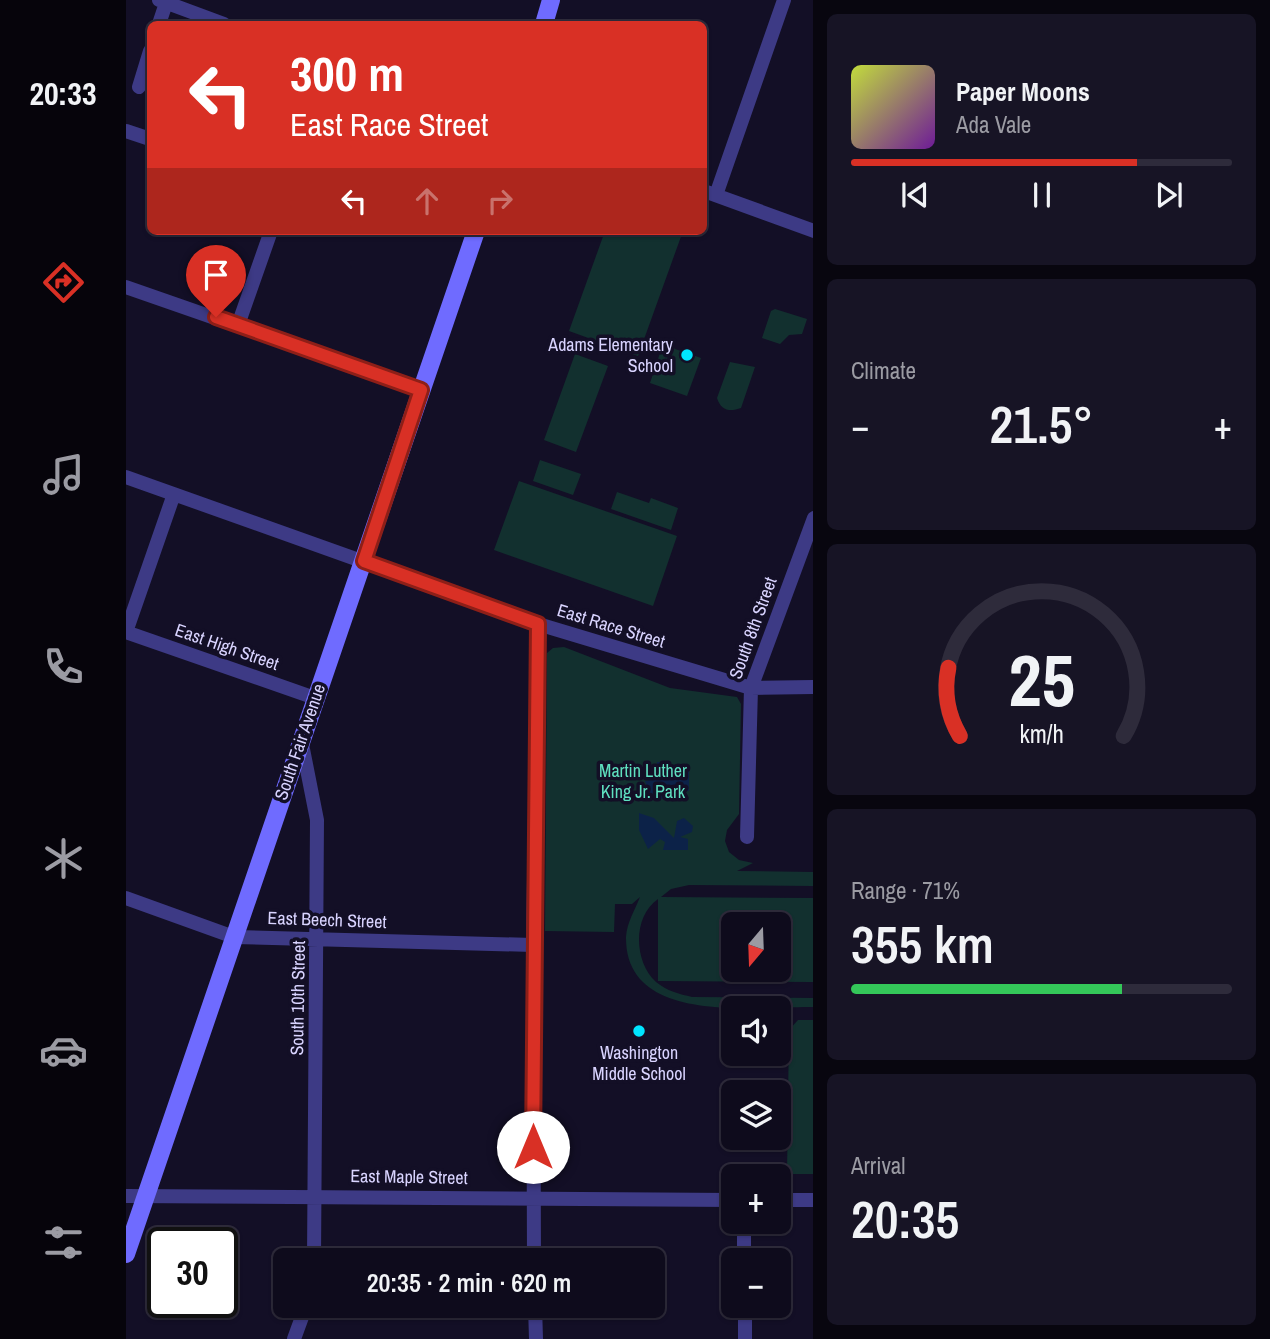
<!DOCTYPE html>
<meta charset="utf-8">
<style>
body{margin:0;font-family:"Archivo Narrow",sans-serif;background:#171425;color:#f1f3f6;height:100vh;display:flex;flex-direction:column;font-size:26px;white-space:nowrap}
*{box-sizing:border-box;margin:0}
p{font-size:23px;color:#9b9ba3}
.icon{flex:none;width:38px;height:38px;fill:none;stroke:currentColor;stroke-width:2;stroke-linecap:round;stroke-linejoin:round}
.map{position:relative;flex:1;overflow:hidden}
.drawer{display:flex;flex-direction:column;gap:14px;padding:14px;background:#08060f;width:457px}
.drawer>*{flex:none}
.banner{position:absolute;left:21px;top:21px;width:560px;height:214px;border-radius:10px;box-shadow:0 2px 5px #0004,0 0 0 2px #2e2b3b;background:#d93025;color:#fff;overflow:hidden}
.needle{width:46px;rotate:199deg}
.buttons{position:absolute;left:595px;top:912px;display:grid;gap:14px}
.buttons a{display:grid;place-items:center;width:70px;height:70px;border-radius:10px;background:#0e0b1c;box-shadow:0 2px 5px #0004,0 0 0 2px #2e2b3b;font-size:35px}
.speed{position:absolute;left:21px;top:1227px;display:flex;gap:14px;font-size:35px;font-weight:700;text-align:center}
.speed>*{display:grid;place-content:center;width:91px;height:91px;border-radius:50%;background:#0e0b1c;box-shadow:0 2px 5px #0004,0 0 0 2px #2e2b3b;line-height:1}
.speed .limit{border:4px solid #111;border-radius:10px;background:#fff;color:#111}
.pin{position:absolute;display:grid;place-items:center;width:60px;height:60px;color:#fff;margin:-72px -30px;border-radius:50% 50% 50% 0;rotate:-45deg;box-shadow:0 0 7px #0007}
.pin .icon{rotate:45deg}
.me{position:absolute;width:77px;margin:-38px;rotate:0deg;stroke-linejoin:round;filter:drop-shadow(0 0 5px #0008)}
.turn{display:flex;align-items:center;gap:24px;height:147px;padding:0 28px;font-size:32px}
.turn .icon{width:91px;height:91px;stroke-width:2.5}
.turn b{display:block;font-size:49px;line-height:60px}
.lanes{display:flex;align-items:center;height:66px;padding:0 28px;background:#0003;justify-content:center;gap:35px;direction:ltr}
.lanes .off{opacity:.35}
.big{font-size:52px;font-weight:600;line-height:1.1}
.drawer .widget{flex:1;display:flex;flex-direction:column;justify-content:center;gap:10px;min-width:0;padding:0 24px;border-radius:10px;background:#171425}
.drawer .dial{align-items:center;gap:0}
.dial svg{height:182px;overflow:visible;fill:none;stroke:#2e2b3b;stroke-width:7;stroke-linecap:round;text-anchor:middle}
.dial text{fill:#f1f3f6;stroke:none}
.song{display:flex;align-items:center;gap:21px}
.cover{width:84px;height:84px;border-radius:10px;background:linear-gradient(135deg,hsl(70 70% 55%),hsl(280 70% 35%))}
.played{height:7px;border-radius:4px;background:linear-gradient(90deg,#d93025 75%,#2e2b3b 75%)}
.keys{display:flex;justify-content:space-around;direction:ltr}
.heat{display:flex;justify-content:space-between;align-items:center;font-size:38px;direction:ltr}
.charge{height:10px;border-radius:5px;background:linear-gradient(90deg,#34c759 71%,#2e2b3b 0)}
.trip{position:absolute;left:147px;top:1248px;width:392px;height:70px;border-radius:10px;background:#0e0b1c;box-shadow:0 2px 5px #0004,0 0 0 2px #2e2b3b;font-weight:600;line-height:70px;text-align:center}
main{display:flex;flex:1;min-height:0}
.tab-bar{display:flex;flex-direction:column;width:126px;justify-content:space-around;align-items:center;background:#06040b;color:#9b9ba3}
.tab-bar .icon{width:49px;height:49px}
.tab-bar .active{color:#d93025}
.tab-bar b{font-size:32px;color:#f1f3f6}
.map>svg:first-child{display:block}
.green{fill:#12302f;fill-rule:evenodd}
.water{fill:#0c2248}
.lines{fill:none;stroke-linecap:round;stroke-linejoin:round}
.street{stroke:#3d3a85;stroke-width:14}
.secondary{stroke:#6f6bff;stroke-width:18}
.route-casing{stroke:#8d1f18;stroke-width:18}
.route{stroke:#d93025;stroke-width:12}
.poi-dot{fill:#00e5ff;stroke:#130f26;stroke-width:2.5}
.labels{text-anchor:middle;stroke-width:7;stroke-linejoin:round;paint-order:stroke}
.poi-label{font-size:18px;fill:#d9d4ff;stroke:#130f26;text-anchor:end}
.street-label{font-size:18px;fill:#d9d4ff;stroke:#130f26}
.park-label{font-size:18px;fill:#5fe0c0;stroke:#130f26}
</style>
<main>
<nav class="tab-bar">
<b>20:33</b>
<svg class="icon active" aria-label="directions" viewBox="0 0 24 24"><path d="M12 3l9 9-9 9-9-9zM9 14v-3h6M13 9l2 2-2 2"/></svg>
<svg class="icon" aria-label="music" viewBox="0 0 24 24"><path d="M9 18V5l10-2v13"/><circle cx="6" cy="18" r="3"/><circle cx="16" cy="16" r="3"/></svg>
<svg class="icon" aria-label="phone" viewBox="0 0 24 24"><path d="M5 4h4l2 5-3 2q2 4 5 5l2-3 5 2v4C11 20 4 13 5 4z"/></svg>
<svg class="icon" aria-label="climate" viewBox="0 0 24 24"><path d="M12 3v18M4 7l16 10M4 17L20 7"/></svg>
<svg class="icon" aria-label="car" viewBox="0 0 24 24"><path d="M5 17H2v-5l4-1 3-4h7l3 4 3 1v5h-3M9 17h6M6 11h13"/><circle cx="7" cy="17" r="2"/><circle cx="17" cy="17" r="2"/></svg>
<svg class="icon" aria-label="filters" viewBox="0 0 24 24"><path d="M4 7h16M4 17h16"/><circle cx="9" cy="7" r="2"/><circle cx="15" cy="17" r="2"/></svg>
</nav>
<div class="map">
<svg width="688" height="1339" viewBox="0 0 688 1339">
<rect width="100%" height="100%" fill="#130f26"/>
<!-- green -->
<path class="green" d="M479,231h78l-45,125 -69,-25z
M649,309l32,10 -5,15 -13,1 -9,9 -18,-6 9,-27z
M544,341l5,8 26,9 -14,38 -37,-13 12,-36z
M449,354l33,12 -32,86 -32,-12z
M604,362l25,5 -14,41c-11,4 -20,3 -24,-10z
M414,460l41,14 -8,21 -40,-14z
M393,481l158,55 -24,70 -159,-56z
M491,492l32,11 2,-5 27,10 -7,22 -60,-21z
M438,647l106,41 67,9 4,7 -2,110 -12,16 -2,11 4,11 10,8 14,3 -16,8 76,1v14l-124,-1 -18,4 -10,8 152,1v84l-155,-1v-82c-26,18 -24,63 -2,83 11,9 23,12 36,15l121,1v9c-58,-1 -188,19 -187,-70 1,-15 9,-27 14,-40l-8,7h-17l-1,28 -69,-1 2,-278 6,-5zM607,924h46v46h-46z
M672,1020h15v154h-26l2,-144z"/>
<!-- water -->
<path class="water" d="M531,762h13l3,11 5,-1v-6h11v25h-23l-4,8 -11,-1 -6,-17h3v-9l9,-1z
M513,813l15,5 20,20 3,-17 7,-3 9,8 -1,6 -12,5 8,2v11h-25l2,-8 -5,-3 -12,10 -9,-19z"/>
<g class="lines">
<!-- street -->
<path class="street" d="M33,0l65,24
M33,24l8,-24
M13,87l11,-36
M0,131l24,8
M578,191l110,40
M590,195l68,-195
M0,287l295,103
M112,325l33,-94
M0,477l412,147 213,64 63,-1
M0,632l189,66
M0,632l48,-138
M175,739l16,81 -3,440
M621,837l4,-149 63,-170
M0,898l108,39 299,8
M0,1196l607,4
M653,1200h35
M618,1222v38
M408,1260l-1,-315 5,-321
M409,1306l1,33
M619,1306v33
M168,1339l12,-33"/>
<!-- secondary -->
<path class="secondary" d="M418,24l7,-24
M0,1254l350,-1023"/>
</g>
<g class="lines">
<!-- route casing -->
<g class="route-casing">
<path id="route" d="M90,317l205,73 -57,171 174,63 -5,523"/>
</g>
<!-- route -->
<use href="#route" class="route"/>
</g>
<!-- markers -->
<g class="poi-dot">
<circle cx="561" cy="355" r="7"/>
<circle cx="513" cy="1031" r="7"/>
</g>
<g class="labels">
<!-- poi labels -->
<g class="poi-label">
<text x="547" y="351">Adams Elementary<tspan x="547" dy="21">School</tspan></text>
<text x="513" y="1059" text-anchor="middle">Washington<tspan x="513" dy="21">Middle School</tspan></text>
</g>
<!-- street labels -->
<g class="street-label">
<text transform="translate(485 626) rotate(17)" y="6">East Race Street</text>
<text transform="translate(627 628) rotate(-70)" y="6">South 8th Street</text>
<text transform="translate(101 647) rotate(19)" y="6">East High Street</text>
<text transform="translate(174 742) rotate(-71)" y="6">South Fair Avenue</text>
<text transform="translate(201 920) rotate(2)" y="6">East Beech Street</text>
<text transform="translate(172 998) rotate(-89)" y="6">South 10th Street</text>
<text transform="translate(283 1177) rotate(1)" y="6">East Maple Street</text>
</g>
<!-- park labels -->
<g class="park-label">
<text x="517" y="777">Martin Luther<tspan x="517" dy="21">King Jr. Park</tspan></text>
</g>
</g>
</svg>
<div class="buttons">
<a><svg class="needle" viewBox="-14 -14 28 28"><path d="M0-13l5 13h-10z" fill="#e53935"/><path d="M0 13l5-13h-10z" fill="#9b9ba3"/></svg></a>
<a><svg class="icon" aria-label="sound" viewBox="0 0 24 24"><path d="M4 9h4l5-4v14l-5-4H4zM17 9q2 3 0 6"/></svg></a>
<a><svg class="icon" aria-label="layers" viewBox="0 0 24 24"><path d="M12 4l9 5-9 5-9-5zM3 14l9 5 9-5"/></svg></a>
<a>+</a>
<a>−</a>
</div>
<div class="speed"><div class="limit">30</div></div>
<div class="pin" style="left:90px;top:317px;background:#d93025"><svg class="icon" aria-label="arrive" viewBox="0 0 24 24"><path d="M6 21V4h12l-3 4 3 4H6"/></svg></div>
<svg class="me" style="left:407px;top:1147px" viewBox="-20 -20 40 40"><circle r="19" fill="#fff"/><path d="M0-13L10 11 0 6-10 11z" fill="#d93025"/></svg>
<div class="trip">20:35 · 2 min · 620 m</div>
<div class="banner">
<div class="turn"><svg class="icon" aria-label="left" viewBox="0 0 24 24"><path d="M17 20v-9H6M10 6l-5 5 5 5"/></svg><div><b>300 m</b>East Race Street</div></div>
<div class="lanes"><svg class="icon" aria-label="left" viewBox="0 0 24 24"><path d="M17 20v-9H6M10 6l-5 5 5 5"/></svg><svg class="icon off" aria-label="ahead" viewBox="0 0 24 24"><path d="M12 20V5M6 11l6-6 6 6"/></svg><svg class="icon off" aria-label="right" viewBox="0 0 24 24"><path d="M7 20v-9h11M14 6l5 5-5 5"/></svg></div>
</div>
</div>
<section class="drawer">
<div class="widget">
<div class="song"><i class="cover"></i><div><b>Paper Moons</b><p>Ada Vale</p></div></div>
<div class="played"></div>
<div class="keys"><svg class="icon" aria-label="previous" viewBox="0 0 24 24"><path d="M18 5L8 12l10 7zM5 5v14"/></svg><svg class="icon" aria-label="pause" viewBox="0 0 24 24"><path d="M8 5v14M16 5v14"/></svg><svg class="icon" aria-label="next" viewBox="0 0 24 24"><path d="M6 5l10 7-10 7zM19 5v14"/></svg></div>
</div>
<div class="widget"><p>Climate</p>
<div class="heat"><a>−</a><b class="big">21.5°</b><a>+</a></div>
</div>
<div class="widget dial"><svg viewBox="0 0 100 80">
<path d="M14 69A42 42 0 1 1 86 69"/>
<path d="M14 69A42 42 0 0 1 9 39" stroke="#d93025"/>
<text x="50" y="56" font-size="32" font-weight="700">25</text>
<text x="50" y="72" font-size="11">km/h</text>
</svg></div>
<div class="widget"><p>Range · 71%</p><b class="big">355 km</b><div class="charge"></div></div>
<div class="widget"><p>Arrival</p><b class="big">20:35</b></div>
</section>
</main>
